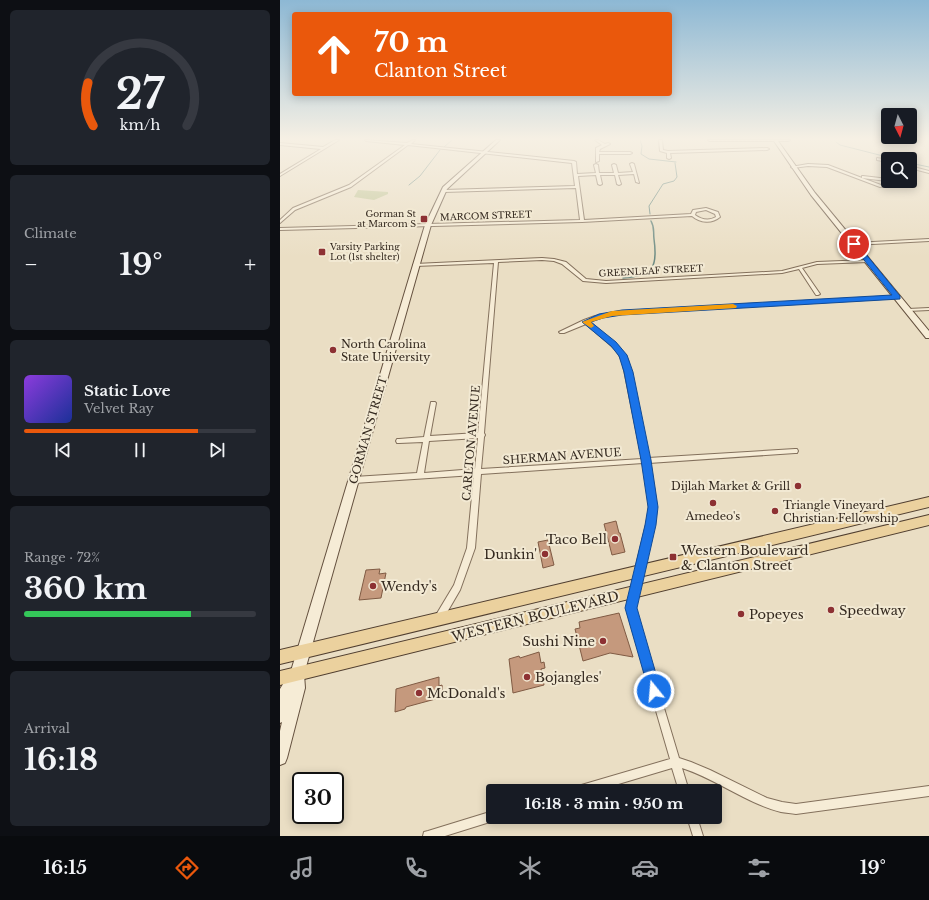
<!DOCTYPE html>
<meta charset="utf-8">
<style>
body{margin:0;font-family:"Libre Baskerville",serif;background:#20242c;color:#f1f3f6;height:100vh;display:flex;flex-direction:column;font-size:15px;white-space:nowrap}
*{box-sizing:border-box;margin:0}
p{font-size:13px;color:#9ea1a6}
.icon{flex:none;width:22px;height:22px;fill:none;stroke:currentColor;stroke-width:2;stroke-linecap:round;stroke-linejoin:round}
.map{position:relative;flex:1;overflow:hidden}
.side{display:flex;flex-direction:column;gap:10px;padding:10px;background:#0d0f14;width:280px}
.side>*{flex:none}
.guide{position:absolute;left:12px;top:12px;width:380px;height:84px;border-radius:4px;box-shadow:0 2px 10px #0003;background:#ea580c;color:#fff;overflow:hidden}
.needle{width:26px;rotate:174deg}
.buttons{position:absolute;left:601px;top:108px;display:grid;gap:8px}
.buttons a{display:grid;place-items:center;width:36px;height:36px;border-radius:4px;background:#171b24;box-shadow:0 2px 10px #0003;font-size:20px}
.speed{position:absolute;left:12px;top:772px;display:flex;gap:8px;font-size:20px;font-weight:700;text-align:center}
.speed>*{display:grid;place-content:center;width:52px;height:52px;border-radius:50%;background:#171b24;box-shadow:0 2px 10px #0003;line-height:1}
.speed .limit{border:2px solid #111;border-radius:6px;background:#fff;color:#111}
.pin{position:absolute;display:grid;place-items:center;width:34px;height:34px;color:#fff;margin:-17px;border:2px solid #fff;border-radius:50%;box-shadow:0 1px 4px #0007}
.me{position:absolute;width:44px;margin:-22px;rotate:343deg;stroke-linejoin:round;filter:drop-shadow(0 0 3px #0008)}
.turn{display:flex;align-items:center;gap:14px;height:84px;padding:0 16px;font-size:18px}
.turn .icon{width:52px;height:52px;stroke-width:2.5}
.turn b{display:block;font-size:28px;line-height:34px}
.big{font-size:30px;font-weight:700;line-height:1.1}
.side .tile{flex:1;display:flex;flex-direction:column;justify-content:center;gap:6px;min-width:0;padding:0 14px;border-radius:6px;background:#20242c}
.side .dial{align-items:center;gap:0}
.dial svg{height:104px;overflow:visible;fill:none;stroke:#363941;stroke-width:7;stroke-linecap:round;text-anchor:middle}
.dial text{fill:#f1f3f6;stroke:none}
.song{display:flex;align-items:center;gap:12px}
.cover{width:48px;height:48px;border-radius:6px;background:linear-gradient(135deg,hsl(270 70% 55%),hsl(230 70% 35%))}
.played{height:4px;border-radius:2px;background:linear-gradient(90deg,#ea580c 75%,#363941 75%)}
.keys{display:flex;justify-content:space-around;direction:ltr}
.heat{display:flex;justify-content:space-between;align-items:center;font-size:22px;direction:ltr}
.charge{height:6px;border-radius:3px;background:linear-gradient(90deg,#34c759 72%,#363941 0)}
.trip{position:absolute;left:206px;top:784px;width:236px;height:40px;border-radius:4px;background:#171b24;box-shadow:0 2px 10px #0003;font-weight:700;line-height:40px;text-align:center}
.tab-bar{display:flex;height:64px;justify-content:space-around;align-items:center;background:#090b0e;color:#9ea1a6}
.tab-bar .icon{width:28px;height:28px}
.tab-bar .selected{color:#ea580c}
.tab-bar b{font-size:18px;color:#f1f3f6}
main{display:flex;flex:1;min-height:0}
.map>svg:first-child{display:block}
.green{fill:#c3c799}
.lines{fill:none;stroke-linecap:round;stroke-linejoin:round}
.stream-far1{stroke:#6d8b83;stroke-width:1}
.stream{stroke:#6d8b83;stroke-width:1.5}
.building{fill:#c5997d;stroke:#805b44}
.street-casing{stroke:#83705c;stroke-width:2}
.secondary-casing{stroke:#65513f;stroke-width:2}
.primary-casing{stroke:#513f30;stroke-width:2}
.street{fill:#f6ecd6;fill-rule:evenodd}
.secondary{fill:#f6ecd6;fill-rule:evenodd}
.primary{fill:#ebd19e;fill-rule:evenodd}
.route{fill:#1a73e8;stroke:#114b97}
.slow{fill:#f59e0b}
.poi-dot{fill:#8d3133;stroke:#f2e9d3;stroke-width:1.5}
.labels{text-anchor:middle;stroke-width:4;stroke-linejoin:round;paint-order:stroke}
.far-poi-label{font-size:9px;fill:#34291f;stroke:#f2e9d3;text-anchor:end}
.far-street-label{font-size:9px;fill:#34291f;stroke:#f2e9d3}
.poi-label{font-size:11px;fill:#34291f;stroke:#f2e9d3;text-anchor:start}
.street-label{font-size:11px;fill:#34291f;stroke:#f2e9d3}
.near-poi-label{font-size:13px;fill:#34291f;stroke:#f2e9d3;text-anchor:start}
.near-street-label{font-size:13px;fill:#34291f;stroke:#f2e9d3}
</style>
<main>
<section class="side">
<div class="tile dial"><svg viewBox="0 0 100 80">
<path d="M14 69A42 42 0 1 1 86 69"/>
<path d="M14 69A42 42 0 0 1 10 36" stroke="#ea580c"/>
<text x="50" y="56" font-size="32" font-weight="700">27</text>
<text x="50" y="72" font-size="11">km/h</text>
</svg></div>
<div class="tile"><p>Climate</p>
<div class="heat"><a>−</a><b class="big">19°</b><a>+</a></div>
</div>
<div class="tile">
<div class="song"><i class="cover"></i><div><b>Static Love</b><p>Velvet Ray</p></div></div>
<div class="played"></div>
<div class="keys"><svg class="icon" aria-label="previous" viewBox="0 0 24 24"><path d="M18 5L8 12l10 7zM5 5v14"/></svg><svg class="icon" aria-label="pause" viewBox="0 0 24 24"><path d="M8 5v14M16 5v14"/></svg><svg class="icon" aria-label="next" viewBox="0 0 24 24"><path d="M6 5l10 7-10 7zM19 5v14"/></svg></div>
</div>
<div class="tile"><p>Range · 72%</p><b class="big">360 km</b><div class="charge"></div></div>
<div class="tile"><p>Arrival</p><b class="big">16:18</b></div>
</section>
<div class="map">
<svg width="649" height="836" viewBox="0 0 649 836">
<rect width="100%" height="100%" fill="#eadec4"/>
<!-- green -->
<path class="green" d="M78,190l30,2v2l-14,6 -20,-3z"/>
<g class="lines">
<!-- stream-far1 -->
<path class="stream-far1" d="M360,140l2,6 -1,8 8,5 27,3
M556,142l4,3 55,14
M164,147l8,-7
M630,163l19,4
M129,185l11,-9 20,-26
M370,214l-1,-8 14,-22 11,-3 3,-4 -2,-14"/>
<!-- stream -->
<path class="stream" d="M343,278c30,-2 35,-10 31,-39 -1,-8 1,-11 -3,-18"/>
</g>
<!-- building -->
<path class="building" d="M336,521l3,12h1l5,19 -13,3 -8,-31z
M268,540l6,25 -11,3 -5,-26z
M100,569l-1,5 7,-1 -5,25 -22,2 7,-30z
M339,613l14,44 -23,-4 -27,8 -8,-32 5,-1 -1,-6z
M259,652l2,11 3,-1 1,6 -4,1 3,16 -31,8 -4,-34 10,-3 1,2z
M159,677v9l3,-1 1,12 -37,10 -1,2 -10,3 1,-23z"/>
<g class="lines">
<!-- street casing -->
<g class="street-casing">
<path id="street" d="M55,140h4l-59,36v-2l41,-25 -41,-4v-2l43,4z
M85,140l42,3 6,-3h2l-4,4 163,17 2,1 1,12 19,-1 -2,-8 2,-1 2,1 1,8h15l-2,-8 2,-1 2,1 2,8 15,-1 -3,-8 2,-1 2,1 5,19 -3,-1 -2,-8 -16,1 3,9 -2,1 -2,-1 -2,-9h-15l2,9 -2,1 -2,-1 -2,-9 -18,1 6,44 107,-6 2,-4 13,-2 12,4 2,5c-8,7 -20,6 -28,-1l-110,6 -302,8v-2l300,-8 -4,-32 -132,4 -2,-1 2,-1 131,-4 -3,-23 -164,-18 -57,42 -56,23 -15,13v-3l13,-12 56,-23 56,-40 -39,-4zM426,210l9,4 1,3c-7,4 -14,3 -21,-2l1,-3z
M315,140h3l7,4 3,-1 2,1 -10,5 -1,3h31l2,1 -2,1h-31v7l-3,1v-14l6,-3z
M379,140h3l1,10 5,1 99,-3 2,1 -2,1 -97,3 1,5 -2,1 -2,-1v-5l-7,-2z
M597,158l11,2v2l-11,-2z
M528,164l20,1 34,13v-2h1l25,3v2h3l2,4 -2,1 -11,1 -53,-20 -19,-1 -15,2 -2,-1zM582,178l25,3 2,3 -8,1z
M630,166l19,5v2l-19,-5z
M649,239v2l-75,4 -2,-1 2,-1z
M262,258l12,1 12,3 20,17 20,2 176,-10 35,-9 51,-2 2,1 -2,1 -51,2 -15,4 18,26 -2,1h-2l-17,-26 -17,4 -176,10 -23,-2 -21,-17 -8,-3 -12,-1 -44,2 -14,171 1,2 -1,2 -3,32 161,-10 -20,-99 -7,-11 -29,-25 -22,9h-4l-1,-1 25,-12 11,-4 22,-4 282,-16v1l-2,1 -280,16 -19,4 -8,4 29,25 9,13 20,98 147,-9h2l1,2 -1,2h-2l-146,10c4,18 8,35 7,53l-21,88v7l44,147 12,4 19,8 57,28 15,4 14,2 133,-18v10l-133,18c-5,-1 -10,-1 -15,-2 -35,-9 -65,-33 -99,-44l7,23h-10l-7,-23 -77,23h-22l1,-4 4,-1 92,-27 -43,-148v-7l21,-88c3,-18 -2,-35 -5,-53l-162,11 -6,74 -15,42 -18,31 -3,1 -3,-1 -1,-3 1,-3 18,-30 13,-37 7,-73 -120,8 -2,-1 -1,-2 1,-2 2,-1 63,-4 6,-31 -24,1h-2l-1,-2 1,-2h2l25,-2 7,-35h4l1,1 -6,33 48,-3 16,-170 -79,3 -2,-1 2,-1zM198,438l-3,31 -51,4 5,-32z
M649,308v2l-21,1 -2,-1 2,-1z
M213,811v6h5l-1,3 -4,1 -48,15h-22l1,-4 4,-1z
M407,817h10l6,19h-10z"/>
</g>
<!-- secondary casing -->
<g class="secondary-casing">
<path id="secondary" d="M216,140h4l-53,49 -16,36 -127,449 1,14 -18,70 -2,5 -5,2v-34l2,-9 -2,1v-34l11,-18 134,-446 18,-38z
M428,140h82l-2,1h-10l37,52 114,138v7h-3l-115,-143 -37,-54h-64z"/>
</g>
<!-- primary casing -->
<g class="primary-casing">
<path id="primary" d="M649,497v10l-649,157v-14z
M649,515v10l-649,160v-14z"/>
</g>
<!-- street -->
<use href="#street" class="street"/>
<!-- secondary -->
<use href="#secondary" class="secondary"/>
<!-- primary -->
<use href="#primary" class="primary"/>
</g>
<!-- sky -->
<linearGradient id="sky" x2="0" y2="1"><stop stop-color="#8db8d4"/><stop offset="0.54" stop-color="#f6f0e4"/><stop offset="1" stop-color="#f6f0e4" stop-opacity="0"/></linearGradient>
<rect width="649" height="257" fill="url(#sky)"/>
<!-- route -->
<path class="route" d="M572,242h4l44,54v3l-278,16 -19,3 -12,4 25,20 11,13 6,17 18,88 7,47 -2,18 -19,83 24,83 -2,4 -5,2 -4,-2 -25,-87 20,-83 3,-18 -7,-47 -17,-88 -5,-16 -8,-10 -29,-24 17,-8 23,-4 270,-15 -40,-50z"/>
<!-- slow -->
<path class="slow" d="M453,304l4,2 -1,2 -124,8 -21,6 3,4 -3,2 -9,-6 30,-11z"/>
<!-- markers -->
<g class="poi-dot">
<rect x="140" y="215" width="8" height="8" rx="2"/>
<rect x="38" y="248" width="8" height="8" rx="2"/>
<circle cx="53" cy="350" r="4"/>
<circle cx="518" cy="486" r="4"/>
<circle cx="433" cy="503" r="4"/>
<circle cx="495" cy="511" r="4"/>
<circle cx="335" cy="539" r="4"/>
<circle cx="265" cy="554" r="4"/>
<rect x="389" y="553" width="8" height="8" rx="2"/>
<circle cx="93" cy="586" r="4"/>
<circle cx="551" cy="610" r="4"/>
<circle cx="461" cy="614" r="4"/>
<circle cx="323" cy="641" r="4"/>
<circle cx="247" cy="677" r="4"/>
<circle cx="139" cy="693" r="4"/>
</g>
<g class="labels">
<!-- far-poi labels -->
<g class="far-poi-label">
<text x="136" y="217">Gorman St<tspan x="136" dy="10">at Marcom S</tspan></text>
<text x="50" y="250" text-anchor="start">Varsity Parking<tspan x="50" dy="10">Lot (1st shelter)</tspan></text>
</g>
<!-- far-street labels -->
<g class="far-street-label">
<text transform="translate(206 216) rotate(-2)" y="3">MARCOM STREET</text>
<text transform="translate(371 271) rotate(-3)" y="3">GREENLEAF STREET</text>
</g>
<!-- poi labels -->
<g class="poi-label">
<text x="61" y="348">North Carolina<tspan x="61" dy="13">State University</tspan></text>
<text x="510" y="490" text-anchor="end">Dijlah Market &amp; Grill</text>
<text x="503" y="509">Triangle Vineyard<tspan x="503" dy="13">Christian Fellowship</tspan></text>
<text x="433" y="520" text-anchor="middle">Amedeo's</text>
</g>
<!-- street labels -->
<g class="street-label">
<text transform="translate(88 430) rotate(-74)" y="4">GORMAN STREET</text>
<text transform="translate(191 443) rotate(-85)" y="4">CARLTON AVENUE</text>
<text transform="translate(282 456) rotate(-4)" y="4">SHERMAN AVENUE</text>
</g>
<!-- near-poi labels -->
<g class="near-poi-label">
<text x="327" y="544" text-anchor="end">Taco Bell</text>
<text x="401" y="555">Western Boulevard<tspan x="401" dy="15">&amp; Clanton Street</tspan></text>
<text x="257" y="559" text-anchor="end">Dunkin'</text>
<text x="101" y="591">Wendy's</text>
<text x="559" y="615">Speedway</text>
<text x="469" y="619">Popeyes</text>
<text x="315" y="646" text-anchor="end">Sushi Nine</text>
<text x="255" y="682">Bojangles'</text>
<text x="147" y="698">McDonald's</text>
</g>
<!-- near-street labels -->
<g class="near-street-label">
<text transform="translate(255 616) rotate(-14)" y="5">WESTERN BOULEVARD</text>
</g>
</g>
</svg>
<div class="buttons">
<a><svg class="needle" viewBox="-14 -14 28 28"><path d="M0-13l5 13h-10z" fill="#e53935"/><path d="M0 13l5-13h-10z" fill="#9ea1a6"/></svg></a>
<a><svg class="icon" aria-label="search" viewBox="0 0 24 24"><circle cx="10" cy="10" r="6"/><path d="M15 15l6 6"/></svg></a>
</div>
<div class="speed"><div class="limit">30</div></div>
<div class="pin" style="left:574px;top:244px;background:#d93025"><svg class="icon" aria-label="arrive" viewBox="0 0 24 24"><path d="M6 21V4h12l-3 4 3 4H6"/></svg></div>
<svg class="me" style="left:374px;top:691px" viewBox="-20 -20 40 40"><circle r="17" fill="#1a73e8" stroke="#fff" stroke-width="3"/><path d="M0-11L8 9 0 5-8 9z" fill="#fff"/></svg>
<div class="trip">16:18 · 3 min · 950 m</div>
<div class="guide">
<div class="turn"><svg class="icon" aria-label="ahead" viewBox="0 0 24 24"><path d="M12 20V5M6 11l6-6 6 6"/></svg><div><b>70 m</b>Clanton Street</div></div>
</div>
</div>
</main>
<nav class="tab-bar">
<b>16:15</b>
<svg class="icon selected" aria-label="directions" viewBox="0 0 24 24"><path d="M12 3l9 9-9 9-9-9zM9 14v-3h6M13 9l2 2-2 2"/></svg>
<svg class="icon" aria-label="music" viewBox="0 0 24 24"><path d="M9 18V5l10-2v13"/><circle cx="6" cy="18" r="3"/><circle cx="16" cy="16" r="3"/></svg>
<svg class="icon" aria-label="phone" viewBox="0 0 24 24"><path d="M5 4h4l2 5-3 2q2 4 5 5l2-3 5 2v4C11 20 4 13 5 4z"/></svg>
<svg class="icon" aria-label="climate" viewBox="0 0 24 24"><path d="M12 3v18M4 7l16 10M4 17L20 7"/></svg>
<svg class="icon" aria-label="car" viewBox="0 0 24 24"><path d="M5 17H2v-5l4-1 3-4h7l3 4 3 1v5h-3M9 17h6M6 11h13"/><circle cx="7" cy="17" r="2"/><circle cx="17" cy="17" r="2"/></svg>
<svg class="icon" aria-label="filters" viewBox="0 0 24 24"><path d="M4 7h16M4 17h16"/><circle cx="9" cy="7" r="2"/><circle cx="15" cy="17" r="2"/></svg>
<b>19°</b>
</nav>
